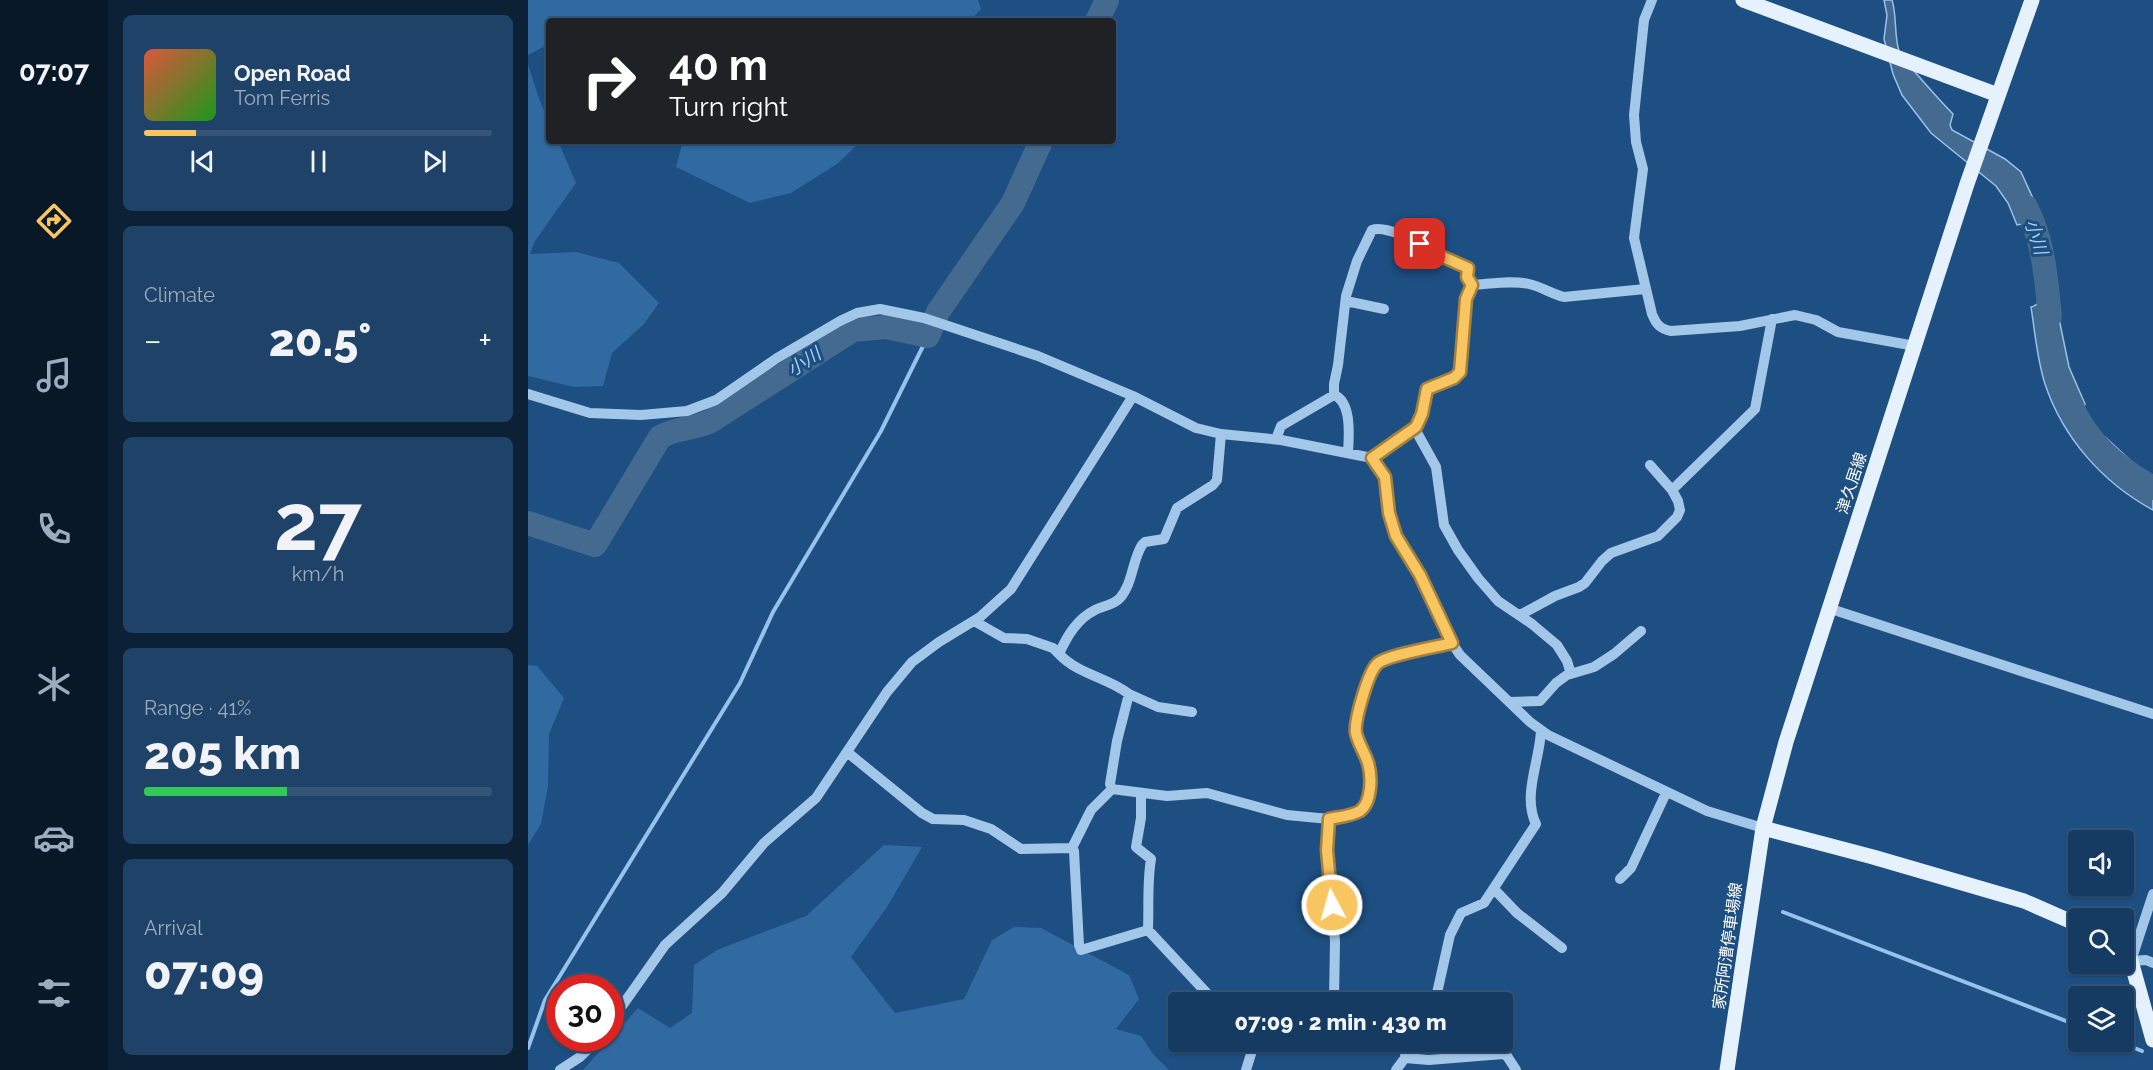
<!DOCTYPE html>
<meta charset="utf-8">
<style>
body{margin:0;font-family:Raleway,"Noto Sans JP",sans-serif;background:#1f4268;color:#f1f3f6;height:100vh;display:flex;flex-direction:column;font-size:22px;white-space:nowrap}
*{box-sizing:border-box;margin:0}
p{font-size:20px;color:#9eadbe}
.icon{flex:none;width:33px;height:33px;fill:none;stroke:currentColor;stroke-width:2;stroke-linecap:round;stroke-linejoin:round}
.map{position:relative;flex:1;overflow:hidden}
.side{display:flex;flex-direction:column;gap:15px;padding:15px;background:#0c2036;width:420px}
.side>*{flex:none}
.hud{position:absolute;left:18px;top:18px;width:570px;height:126px;border-radius:6px;box-shadow:0 2px 4px #0004,0 0 0 2px #355577;background:#202124;color:#fff;overflow:hidden}
.fabs{position:absolute;left:1540px;top:830px;display:grid;gap:12px}
.fabs a{display:grid;place-items:center;width:66px;height:66px;border-radius:6px;background:#163b62;box-shadow:0 2px 4px #0004,0 0 0 2px #355577;font-size:30px}
.speed{position:absolute;left:18px;top:974px;display:flex;gap:12px;font-size:30px;font-weight:700;text-align:center}
.speed>*{display:grid;place-content:center;width:78px;height:78px;border-radius:50%;background:#163b62;box-shadow:0 2px 4px #0004,0 0 0 2px #355577;line-height:1}
.speed .limit{border:9px solid #d22;background:#fff;color:#111}
.pin{position:absolute;display:grid;place-items:center;width:51px;height:51px;color:#fff;margin:-26px;border-radius:12px;box-shadow:0 3px 9px #0006}
.me{position:absolute;width:66px;margin:-33px;rotate:354deg;stroke-linejoin:round;filter:drop-shadow(0 0 4px #0008)}
.turn{display:flex;align-items:center;gap:21px;height:126px;padding:0 24px;font-size:27px}
.turn .icon{width:78px;height:78px;stroke-width:2.5}
.turn b{display:block;font-size:42px;line-height:51px}
.big{font-size:45px;font-weight:800;line-height:1.1}
.side .card{flex:1;display:flex;flex-direction:column;justify-content:center;gap:9px;min-width:0;padding:0 21px;border-radius:9px;background:#1f4268}
.side .dial{align-items:center;gap:0}
.dial b{font-size:78px;line-height:1}
.song{display:flex;align-items:center;gap:18px}
.cover{width:72px;height:72px;border-radius:9px;background:linear-gradient(135deg,hsl(10 70% 55%),hsl(120 70% 35%))}
.played{height:6px;border-radius:3px;background:linear-gradient(90deg,#f9c561 15%,#355577 15%)}
.keys{display:flex;justify-content:space-around;direction:ltr}
.heat{display:flex;justify-content:space-between;align-items:center;font-size:33px;direction:ltr}
.charge{height:9px;border-radius:4px;background:linear-gradient(90deg,#34c759 41%,#355577 0)}
.trip{position:absolute;left:640px;top:992px;width:345px;height:60px;border-radius:6px;background:#163b62;box-shadow:0 2px 4px #0004,0 0 0 2px #355577;font-weight:800;line-height:60px;text-align:center}
main{display:flex;flex:1;min-height:0}
.tab-bar{display:flex;flex-direction:column;width:108px;justify-content:space-around;align-items:center;background:#091827;color:#9eadbe}
.tab-bar .icon{width:42px;height:42px}
.tab-bar .on{color:#f9c561}
.tab-bar b{font-size:27px;color:#f1f3f6}
.map>svg:first-child{display:block}
.green{fill:#3169a1}
.water{fill:#456a8f;stroke:#96c2eb;stroke-width:1.5}
.lines{fill:none;stroke-linecap:round;stroke-linejoin:round}
.stream{stroke:#96c2eb;stroke-width:4}
.river{stroke:#456a8f;stroke-width:24}
.minor{stroke:#a3c7e9;stroke-width:10}
.major{stroke:#e6f1fe;stroke-width:15}
.route-casing{stroke:#a2803f;stroke-width:15}
.route{stroke:#f9c561;stroke-width:10}
.labels{text-anchor:middle;stroke-width:6;stroke-linejoin:round;paint-order:stroke}
.street-label{font-size:16px;fill:#fff;stroke:#1d4f82}
.water-label{font-size:18px;font-style:italic;fill:#aed1f1;stroke:#1d4f82}
</style>
<main>
<nav class="tab-bar">
<b>07:07</b>
<svg class="icon on" aria-label="directions" viewBox="0 0 24 24"><path d="M12 3l9 9-9 9-9-9zM9 14v-3h6M13 9l2 2-2 2"/></svg>
<svg class="icon" aria-label="music" viewBox="0 0 24 24"><path d="M9 18V5l10-2v13"/><circle cx="6" cy="18" r="3"/><circle cx="16" cy="16" r="3"/></svg>
<svg class="icon" aria-label="phone" viewBox="0 0 24 24"><path d="M5 4h4l2 5-3 2q2 4 5 5l2-3 5 2v4C11 20 4 13 5 4z"/></svg>
<svg class="icon" aria-label="climate" viewBox="0 0 24 24"><path d="M12 3v18M4 7l16 10M4 17L20 7"/></svg>
<svg class="icon" aria-label="car" viewBox="0 0 24 24"><path d="M5 17H2v-5l4-1 3-4h7l3 4 3 1v5h-3M9 17h6M6 11h13"/><circle cx="7" cy="17" r="2"/><circle cx="17" cy="17" r="2"/></svg>
<svg class="icon" aria-label="filters" viewBox="0 0 24 24"><path d="M4 7h16M4 17h16"/><circle cx="9" cy="7" r="2"/><circle cx="15" cy="17" r="2"/></svg>
</nav>
<section class="side">
<div class="card">
<div class="song"><i class="cover"></i><div><b>Open Road</b><p>Tom Ferris</p></div></div>
<div class="played"></div>
<div class="keys"><svg class="icon" aria-label="previous" viewBox="0 0 24 24"><path d="M18 5L8 12l10 7zM5 5v14"/></svg><svg class="icon" aria-label="pause" viewBox="0 0 24 24"><path d="M8 5v14M16 5v14"/></svg><svg class="icon" aria-label="next" viewBox="0 0 24 24"><path d="M6 5l10 7-10 7zM19 5v14"/></svg></div>
</div>
<div class="card"><p>Climate</p>
<div class="heat"><a>−</a><b class="big">20.5°</b><a>+</a></div>
</div>
<div class="card dial"><b>27</b><p>km/h</p></div>
<div class="card"><p>Range · 41%</p><b class="big">205 km</b><div class="charge"></div></div>
<div class="card"><p>Arrival</p><b class="big">07:09</b></div>
</section>
<div class="map">
<svg width="1625" height="1070" viewBox="0 0 1625 1070">
<rect width="100%" height="100%" fill="#1d4f82"/>
<!-- green -->
<path class="green" d="M0,0h450l3,9 -11,12h-421v23l-21,11z
M0,64l10,32 11,26v19h9l18,42 -41,58 -5,13 46,-2 43,11 40,40 -15,21 -32,29 -9,33 -29,1 -46,-11z
M155,141h178l-24,23 -46,29 -41,10 -74,-36z
M0,665l9,1 27,32 -15,36 -1,52 -7,38 -13,21z
M356,845l38,2 -35,60 -36,50 44,56 69,-14 28,-59 22,-13 27,1 88,47 10,24 -23,30 25,7 12,18 16,16h-586l55,-62 32,20 22,-15 2,-48 23,-15 89,-34z"/>
<!-- water -->
<path class="water" d="M1356,0h8c5,16 2,35 7,51 2,7 47,56 54,63l-3,11 2,5 53,29 16,13 15,33 10,30 11,74 12,58 16,37c-6,14 -3,34 13,38l7,-5 37,34 11,6v33c-50,-27 -90,-72 -108,-126 -8,-25 -10,-52 -14,-77 23,-6 18,-51 8,-67 -4,-7 -10,-11 -17,-16l-5,1 -9,-22 -12,-17 -65,-53 -29,-38 -9,-21 -9,-35 3,-24z"/>
<g class="lines">
<!-- stream -->
<path class="stream" d="M1255,912l296,114
M1589,1041l25,10
M0,1048l17,-48 195,-317 33,-71 108,-181 47,-95"/>
<!-- river -->
<path class="river" d="M569,21l10,-21
M1498,207c18,34 20,72 24,109
M1542,402c16,40 46,65 83,86
M0,523l67,22 65,-108c15,-9 35,-8 51,-16l142,-91 33,-3 42,9 10,-24 75,-109 28,-62"/>
<!-- minor -->
<path class="minor" d="M1124,0l-8,20 -10,95 2,27 7,27 -9,69 18,76c4,10 8,15 19,17l69,-5 55,-11 21,5 22,12 77,14
M818,301l38,8
M0,394l62,19 51,2 46,-4 29,-11 61,-42 63,-37 17,-8 23,-4 44,9 114,38 95,40 63,32 25,6 60,6 91,18 13,19 4,36 7,23 24,39 32,68 8,12 70,67 18,13 159,76 56,17
M806,395c18,7 15,41 14,58
M887,429l21,38 8,58 14,25 20,28 20,23 34,23 25,21 10,16 4,13
M693,434l-4,46 -4,5 -36,23 -13,31 -19,3 -3,3c-10,16 -9,38 -22,53 -6,7 -17,8 -25,12 -18,9 -28,26 -36,44 20,21 48,23 70,40l-12,47 -7,43 2,5 55,7 40,-3 80,22 42,4 30,-7 5,-5 4,-13 2,-21 -14,-40 8,-45 13,-24 15,-8 60,-13
M748,439l5,-13 53,-31v-11l4,-19 8,-69 11,-35 15,-31c17,-6 54,18 69,26 8,5 18,7 27,10l-1,11 5,8
M844,458l44,-31 6,-13 5,-25 27,-11 6,-6 6,-73 6,-14c18,-1 40,-5 57,-1 13,3 23,10 35,13l81,-8
M1144,490l83,-81 17,-90
M1300,608l325,106
M992,615l35,-19 24,-9 6,-4 17,-22 9,-8 47,-17 19,-19 3,-7 -2,-9 -6,-11 -22,-25
M446,621l30,17 23,1 26,9 6,6
M601,694l29,13 34,5
M982,702l30,-1 16,-18 11,-8 27,-8 20,-13 27,-23
M319,752l75,61 11,6 31,1 27,9 30,20 51,-1 2,3 5,94 2,5 67,-20 67,72
M613,793v25l-5,29 15,12c-4,24 -2,47 -3,71
M801,819l-2,31 8,91 -1,58
M544,848l19,-38 21,-21
M1092,879l11,-11 35,-75
M966,889l23,24 45,35
M1625,894l-22,67 15,-1 7,3
M907,1002l15,-67 11,-22 23,-10 52,-79c-14,-29 4,-63 5,-94
M82,1023l55,-78 57,-52 42,-50 52,-45 71,-106 25,-30 27,-20 41,-25 31,-28 122,-193
M877,1058l24,2 74,-6 4,2 9,14
M32,1070l20,-13 19,-19
M718,1070l9,-29
M868,1070l9,-12 1,-17"/>
<!-- major -->
<path class="major" d="M1215,0l255,95
M1235,828l110,29 151,44 55,24
M1596,953l7,8 22,79
M1199,1070l36,-242 23,-86 181,-558 65,-184"/>
</g>
<g class="lines">
<!-- route casing -->
<g class="route-casing">
<path id="route" d="M804,905l-5,-55 2,-31c9,-2 23,-3 31,-8 12,-9 12,-35 8,-48 -3,-10 -10,-20 -12,-30 -2,-12 12,-60 21,-69 9,-9 60,-17 75,-21l-32,-68 -24,-39 -7,-23 -4,-36 -13,-19 44,-31 6,-13 5,-25 27,-11 6,-6 6,-73 6,-14 -5,-8 1,-9 -25,-11 -23,-13"/>
</g>
<!-- route -->
<use href="#route" class="route"/>
</g>
<g class="labels">
<!-- street labels -->
<g class="street-label">
<text transform="translate(1323 483) rotate(-72)" y="6">津久居線</text>
<text transform="translate(1199 946) rotate(-82)" y="6">家所阿漕停車場線</text>
</g>
<!-- water labels -->
<g class="water-label">
<text transform="translate(1508 237) rotate(72)" y="6">小川</text>
<text transform="translate(276 362) rotate(-33)" y="6">小川</text>
</g>
</g>
</svg>
<div class="fabs">
<a><svg class="icon" aria-label="sound" viewBox="0 0 24 24"><path d="M4 9h4l5-4v14l-5-4H4zM17 9q2 3 0 6"/></svg></a>
<a><svg class="icon" aria-label="search" viewBox="0 0 24 24"><circle cx="10" cy="10" r="6"/><path d="M15 15l6 6"/></svg></a>
<a><svg class="icon" aria-label="layers" viewBox="0 0 24 24"><path d="M12 4l9 5-9 5-9-5zM3 14l9 5 9-5"/></svg></a>
</div>
<div class="speed"><div class="limit">30</div></div>
<div class="pin" style="left:892px;top:244px;background:#d93025"><svg class="icon" aria-label="arrive" viewBox="0 0 24 24"><path d="M6 21V4h12l-3 4 3 4H6"/></svg></div>
<svg class="me" style="left:804px;top:905px" viewBox="-20 -20 40 40"><circle r="17" fill="#f9c561" stroke="#fff" stroke-width="3"/><path d="M0-11L8 9 0 5-8 9z" fill="#fff"/></svg>
<div class="trip">07:09 · 2 min · 430 m</div>
<div class="hud">
<div class="turn"><svg class="icon" aria-label="right" viewBox="0 0 24 24"><path d="M7 20v-9h11M14 6l5 5-5 5"/></svg><div><b>40 m</b>Turn right</div></div>
</div>
</div>
</main>
